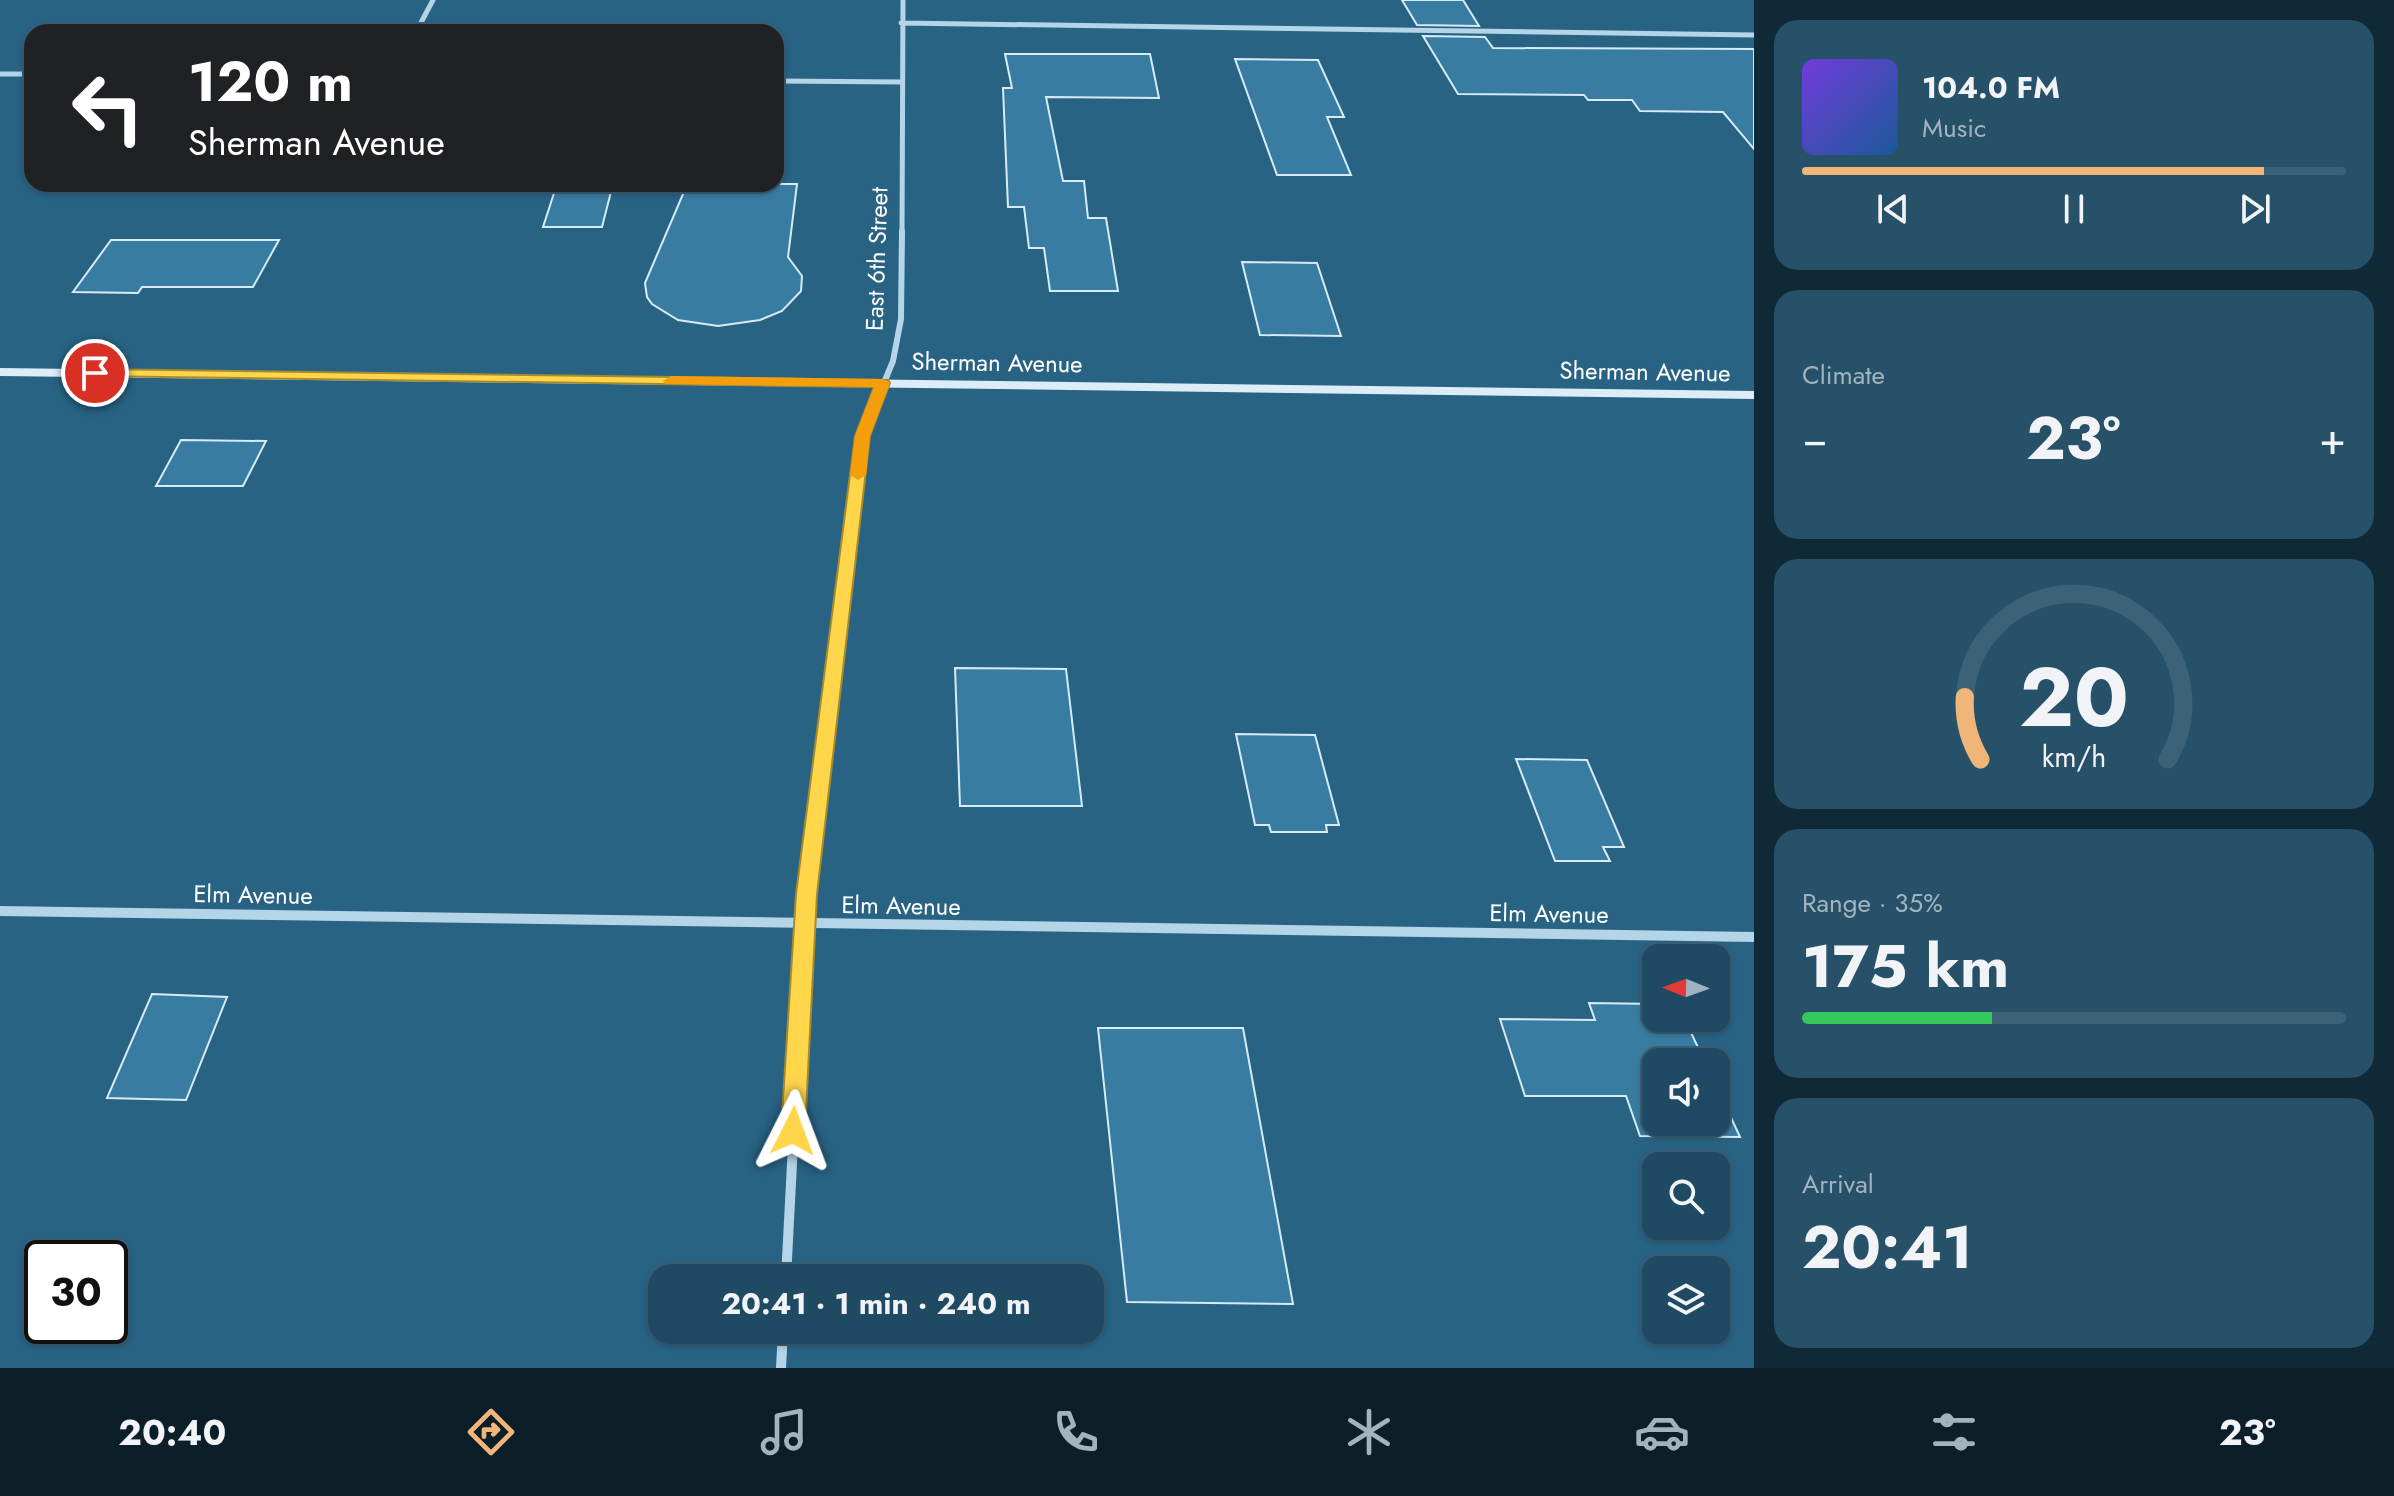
<!DOCTYPE html>
<meta charset="utf-8">
<style>
body{margin:0;font-family:Jost,sans-serif;background:#265169;color:#f1f3f6;height:100vh;display:flex;flex-direction:column;font-size:30px;white-space:nowrap}
*{box-sizing:border-box;margin:0}
p{font-size:26px;color:#a1b3be}
.icon{flex:none;width:44px;height:44px;fill:none;stroke:currentColor;stroke-width:2;stroke-linecap:round;stroke-linejoin:round}
.map{position:relative;flex:1;overflow:hidden}
.drawer{display:flex;flex-direction:column;gap:20px;padding:20px;background:#102936;width:640px}
.drawer>*{flex:none}
.guide{position:absolute;left:24px;top:24px;width:760px;height:168px;border-radius:24px;box-shadow:0 2px 6px #0004,0 0 0 2px #3c6278;background:#202124;color:#fff;overflow:hidden}
.needle{width:52px;rotate:271deg}
.fabs{position:absolute;left:1642px;top:944px;display:grid;gap:16px}
.fabs a{display:grid;place-items:center;width:88px;height:88px;border-radius:16px;background:#1e4a63;box-shadow:0 2px 6px #0004,0 0 0 2px #3c6278;font-size:40px}
.speed{position:absolute;left:24px;top:1240px;display:flex;gap:16px;font-size:40px;font-weight:700;text-align:center}
.speed>*{display:grid;place-content:center;width:104px;height:104px;border-radius:50%;background:#1e4a63;box-shadow:0 2px 6px #0004,0 0 0 2px #3c6278;line-height:1}
.speed .limit{border:4px solid #111;border-radius:12px;background:#fff;color:#111}
.pin{position:absolute;display:grid;place-items:center;width:68px;height:68px;color:#fff;margin:-34px;border:4px solid #fff;border-radius:50%;box-shadow:0 2px 8px #0007}
.me{position:absolute;width:88px;margin:-44px;rotate:3deg;stroke-linejoin:round;filter:drop-shadow(0 0 6px #0008)}
.turn{display:flex;align-items:center;gap:28px;height:168px;padding:0 32px;font-size:36px}
.turn .icon{width:104px;height:104px;stroke-width:2.5}
.turn b{display:block;font-size:56px;line-height:68px}
.big{font-size:60px;font-weight:700;line-height:1.1}
.drawer .widget{flex:1;display:flex;flex-direction:column;justify-content:center;gap:12px;min-width:0;padding:0 28px;border-radius:24px;background:#265169}
.drawer .dial{align-items:center;gap:0}
.dial svg{height:208px;overflow:visible;fill:none;stroke:#3c6278;stroke-width:7;stroke-linecap:round;text-anchor:middle}
.dial text{fill:#f1f3f6;stroke:none}
.song{display:flex;align-items:center;gap:24px}
.cover{width:96px;height:96px;border-radius:12px;background:linear-gradient(135deg,hsl(260 70% 55%),hsl(210 70% 35%))}
.played{height:8px;border-radius:4px;background:linear-gradient(90deg,#efb579 85%,#3c6278 85%)}
.keys{display:flex;justify-content:space-around;direction:ltr}
.heat{display:flex;justify-content:space-between;align-items:center;font-size:44px;direction:ltr}
.charge{height:12px;border-radius:6px;background:linear-gradient(90deg,#34c759 35%,#3c6278 0)}
.trip{position:absolute;left:648px;top:1264px;width:456px;height:80px;border-radius:24px;background:#1e4a63;box-shadow:0 2px 6px #0004,0 0 0 2px #3c6278;font-weight:700;line-height:80px;text-align:center}
.dock{display:flex;height:128px;justify-content:space-around;align-items:center;background:#0c1e28;color:#a1b3be}
.dock .icon{width:56px;height:56px}
.dock .on{color:#efb579}
.dock b{font-size:36px;color:#f1f3f6}
main{display:flex;flex:1;min-height:0}
.map>svg:first-child{display:block}
.building{fill:#397ca1;stroke:#d6ebf6;stroke-width:2}
.lines{fill:none;stroke-linecap:round;stroke-linejoin:round}
.street-far3{stroke:#b3d5e7;stroke-width:5}
.street-far2{stroke:#b3d5e7;stroke-width:6}
.street-far1{stroke:#b3d5e7;stroke-width:8}
.street{stroke:#b3d5e7;stroke-width:10}
.secondary{fill:#dcedf7;fill-rule:evenodd}
.route{fill:#ffd54a;stroke:#a68a30;stroke-width:2}
.slow{fill:#f59e0b}
.labels{text-anchor:middle;stroke-width:8;stroke-linejoin:round;paint-order:stroke}
.street-label{font-size:24px;fill:#fff;stroke:#286384}
</style>
<main>
<div class="map">
<svg width="1754" height="1368" viewBox="0 0 1754 1368">
<rect width="100%" height="100%" fill="#286384"/>
<!-- building -->
<path class="building" d="M1402,0h61l16,26 -62,-1z
M1423,36l62,1 8,11 261,1v100l-31,-37 -83,-1 -8,-11h-44l-4,-5 -126,-1z
M1005,54h145l9,44 -113,-1 17,84h21l4,37h18l12,73h-68l-6,-43h-15l-5,-41h-16l-5,-119h9z
M1235,59l83,1 26,57h-17l24,58h-74z
M557,184h56l-11,43h-59z
M725,184h72l-9,73 14,19 -1,15 -19,20 -22,9 -42,6 -40,-6 -26,-16 -5,-7 -2,-14 41,-96h38z
M111,240h168l-26,47h-111l-4,6 -65,-1z
M1242,262l75,1 24,73 -81,-1z
M181,440l85,1 -23,45h-87z
M955,668l111,1 16,137h-122z
M1236,734l79,1 24,90h-13l1,7h-56l-2,-7h-14z
M1516,759l71,1 37,87h-21l7,14h-55z
M152,994l75,3 -41,103 -79,-2z
M1589,1003l67,1v14h28l21,44h-49v60h60v-37l24,52 -100,-1 -14,-40h-101l-25,-77 95,1z
M1098,1028h145l50,276 -166,-2z"/>
<g class="lines">
<!-- street-far3 -->
<path class="street-far3" d="M901,23l853,12
M416,32l17,-32
M0,74h32
M776,81l126,1
M902,233l1,-233"/>
<!-- street-far2 -->
<path class="street-far2" d="M851,527l11,-91 31,-75 8,-42 1,-88"/>
<!-- street-far1 -->
<path class="street-far1" d="M806,899l45,-374"/>
<!-- street -->
<path class="street" d="M0,911l1754,26
M786,1278l20,-381
M781,1368l2,-38"/>
<!-- secondary -->
<path class="secondary" d="M0,368l1754,23v8l-1754,-23z"/>
</g>
<!-- route -->
<path class="route" d="M95,369l793,11 2,3 -20,53 -53,458 -12,237 -4,7 -8,3 -8,-3 -4,-7 15,-237 59,-458 19,-49 -785,-11v-6z"/>
<!-- slow -->
<path class="slow" d="M671,376l212,3 7,4 -20,53 -4,39 -8,5 -8,-5 5,-39 19,-49 -209,-3 -2,-3z"/>
<g class="labels">
<!-- street labels -->
<g class="street-label">
<text transform="translate(877 259) rotate(-88)" y="8">East 6th Street</text>
<text transform="translate(997 363) rotate(1)" y="8">Sherman Avenue</text>
<text transform="translate(1645 372) rotate(1)" y="8">Sherman Avenue</text>
<text transform="translate(253 895) rotate(1)" y="8">Elm Avenue</text>
<text transform="translate(901 906) rotate(1)" y="8">Elm Avenue</text>
<text transform="translate(1549 914) rotate(1)" y="8">Elm Avenue</text>
</g>
</g>
</svg>
<div class="fabs">
<a><svg class="needle" viewBox="-14 -14 28 28"><path d="M0-13l5 13h-10z" fill="#e53935"/><path d="M0 13l5-13h-10z" fill="#a1b3be"/></svg></a>
<a><svg class="icon" aria-label="sound" viewBox="0 0 24 24"><path d="M4 9h4l5-4v14l-5-4H4zM17 9q2 3 0 6"/></svg></a>
<a><svg class="icon" aria-label="search" viewBox="0 0 24 24"><circle cx="10" cy="10" r="6"/><path d="M15 15l6 6"/></svg></a>
<a><svg class="icon" aria-label="layers" viewBox="0 0 24 24"><path d="M12 4l9 5-9 5-9-5zM3 14l9 5 9-5"/></svg></a>
</div>
<div class="speed"><div class="limit">30</div></div>
<div class="pin" style="left:95px;top:373px;background:#d93025"><svg class="icon" aria-label="arrive" viewBox="0 0 24 24"><path d="M6 21V4h12l-3 4 3 4H6"/></svg></div>
<svg class="me" style="left:793px;top:1131px" viewBox="-20 -20 40 40"><path d="M0-17L14 15 0 8-14 15z" fill="#ffd54a" stroke="#fff" stroke-width="4"/></svg>
<div class="trip">20:41 · 1 min · 240 m</div>
<div class="guide">
<div class="turn"><svg class="icon" aria-label="left" viewBox="0 0 24 24"><path d="M17 20v-9H6M10 6l-5 5 5 5"/></svg><div><b>120 m</b>Sherman Avenue</div></div>
</div>
</div>
<section class="drawer">
<div class="widget">
<div class="song"><i class="cover"></i><div><b>104.0 FM</b><p>Music</p></div></div>
<div class="played"></div>
<div class="keys"><svg class="icon" aria-label="previous" viewBox="0 0 24 24"><path d="M18 5L8 12l10 7zM5 5v14"/></svg><svg class="icon" aria-label="pause" viewBox="0 0 24 24"><path d="M8 5v14M16 5v14"/></svg><svg class="icon" aria-label="next" viewBox="0 0 24 24"><path d="M6 5l10 7-10 7zM19 5v14"/></svg></div>
</div>
<div class="widget"><p>Climate</p>
<div class="heat"><a>−</a><b class="big">23°</b><a>+</a></div>
</div>
<div class="widget dial"><svg viewBox="0 0 100 80">
<path d="M14 69A42 42 0 1 1 86 69"/>
<path d="M14 69A42 42 0 0 1 8 45" stroke="#efb579"/>
<text x="50" y="56" font-size="32" font-weight="700">20</text>
<text x="50" y="72" font-size="11">km/h</text>
</svg></div>
<div class="widget"><p>Range · 35%</p><b class="big">175 km</b><div class="charge"></div></div>
<div class="widget"><p>Arrival</p><b class="big">20:41</b></div>
</section>
</main>
<nav class="dock">
<b>20:40</b>
<svg class="icon on" aria-label="directions" viewBox="0 0 24 24"><path d="M12 3l9 9-9 9-9-9zM9 14v-3h6M13 9l2 2-2 2"/></svg>
<svg class="icon" aria-label="music" viewBox="0 0 24 24"><path d="M9 18V5l10-2v13"/><circle cx="6" cy="18" r="3"/><circle cx="16" cy="16" r="3"/></svg>
<svg class="icon" aria-label="phone" viewBox="0 0 24 24"><path d="M5 4h4l2 5-3 2q2 4 5 5l2-3 5 2v4C11 20 4 13 5 4z"/></svg>
<svg class="icon" aria-label="climate" viewBox="0 0 24 24"><path d="M12 3v18M4 7l16 10M4 17L20 7"/></svg>
<svg class="icon" aria-label="car" viewBox="0 0 24 24"><path d="M5 17H2v-5l4-1 3-4h7l3 4 3 1v5h-3M9 17h6M6 11h13"/><circle cx="7" cy="17" r="2"/><circle cx="17" cy="17" r="2"/></svg>
<svg class="icon" aria-label="filters" viewBox="0 0 24 24"><path d="M4 7h16M4 17h16"/><circle cx="9" cy="7" r="2"/><circle cx="15" cy="17" r="2"/></svg>
<b>23°</b>
</nav>
